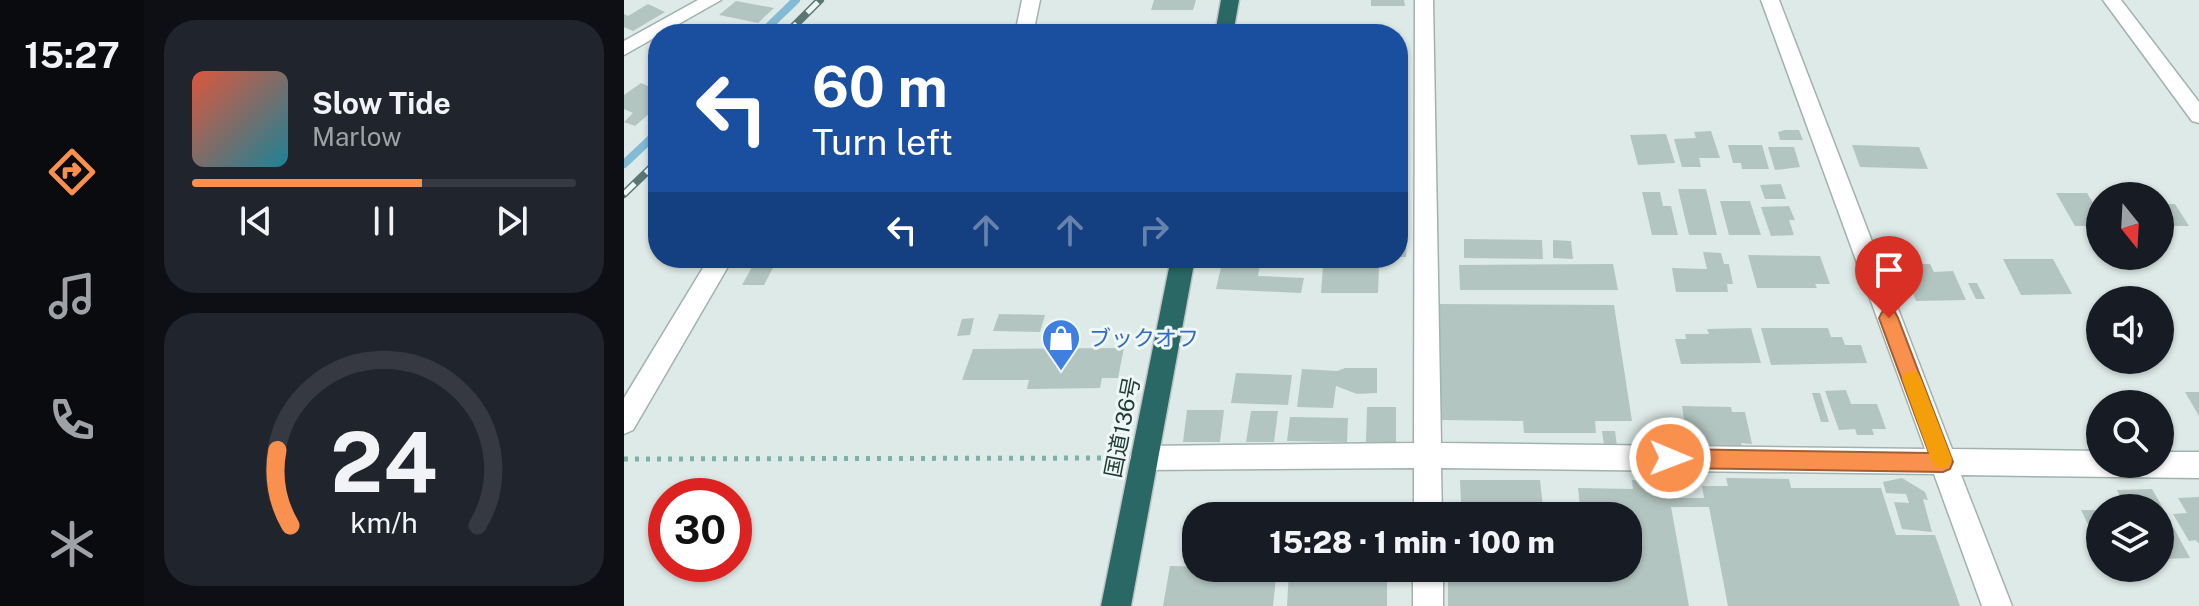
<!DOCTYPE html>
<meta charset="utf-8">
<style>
body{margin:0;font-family:"Public Sans","Noto Sans JP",sans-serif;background:#20242c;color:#f1f3f6;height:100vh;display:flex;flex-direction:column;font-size:30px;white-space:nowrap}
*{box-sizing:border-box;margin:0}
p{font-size:26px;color:#9ea1a6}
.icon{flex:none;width:44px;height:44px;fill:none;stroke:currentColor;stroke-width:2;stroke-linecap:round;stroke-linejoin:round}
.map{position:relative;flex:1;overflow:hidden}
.details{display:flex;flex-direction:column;gap:20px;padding:20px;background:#0d0f14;width:480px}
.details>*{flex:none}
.banner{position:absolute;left:24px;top:24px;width:760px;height:244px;border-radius:32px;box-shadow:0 2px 6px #0004;background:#1a4fa0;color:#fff;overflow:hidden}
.needle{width:52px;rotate:162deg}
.buttons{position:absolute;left:1462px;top:182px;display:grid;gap:16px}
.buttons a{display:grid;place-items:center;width:88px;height:88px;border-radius:50%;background:#171b24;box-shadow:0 2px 6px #0004;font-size:40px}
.speed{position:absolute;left:24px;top:478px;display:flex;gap:16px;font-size:40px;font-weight:700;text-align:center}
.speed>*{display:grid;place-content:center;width:104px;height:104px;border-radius:50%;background:#171b24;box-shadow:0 2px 6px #0004;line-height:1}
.speed .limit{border:12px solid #d22;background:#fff;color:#111}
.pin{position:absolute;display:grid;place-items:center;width:68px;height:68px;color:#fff;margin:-82px -34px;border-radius:50% 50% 50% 0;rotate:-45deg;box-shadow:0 0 8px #0007}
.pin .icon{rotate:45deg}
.me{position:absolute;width:88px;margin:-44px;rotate:91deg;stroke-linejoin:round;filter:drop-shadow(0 0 6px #0008)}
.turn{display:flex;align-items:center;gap:28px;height:168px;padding:0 32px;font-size:36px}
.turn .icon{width:104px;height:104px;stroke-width:2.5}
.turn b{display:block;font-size:56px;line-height:68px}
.lanes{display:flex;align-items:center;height:76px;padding:0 32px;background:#0003;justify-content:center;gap:40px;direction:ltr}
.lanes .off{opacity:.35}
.details .tile{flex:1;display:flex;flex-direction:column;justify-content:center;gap:12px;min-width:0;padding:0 28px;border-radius:32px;background:#20242c}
.details .dial{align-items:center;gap:0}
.dial svg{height:208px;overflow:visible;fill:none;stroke:#363941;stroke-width:7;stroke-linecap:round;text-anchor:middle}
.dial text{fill:#f1f3f6;stroke:none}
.song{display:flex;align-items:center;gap:24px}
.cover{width:96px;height:96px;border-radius:12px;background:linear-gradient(135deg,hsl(10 70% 55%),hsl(190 70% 35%))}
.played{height:8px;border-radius:4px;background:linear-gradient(90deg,#f9904e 60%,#363941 60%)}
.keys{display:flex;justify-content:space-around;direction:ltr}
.trip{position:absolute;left:558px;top:502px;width:460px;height:80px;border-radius:32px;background:#171b24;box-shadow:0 2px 6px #0004;font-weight:800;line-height:80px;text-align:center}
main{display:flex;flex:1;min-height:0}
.menu{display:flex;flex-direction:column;width:144px;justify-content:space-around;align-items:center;background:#090b0e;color:#9ea1a6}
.menu .icon{width:56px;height:56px}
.menu .selected{color:#f9904e}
.menu b{font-size:36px;color:#f1f3f6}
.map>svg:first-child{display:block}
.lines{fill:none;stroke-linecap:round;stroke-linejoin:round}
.stream{stroke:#82bbd3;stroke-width:8}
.building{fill:#b3c5c0}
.minor-casing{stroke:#a1b2af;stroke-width:3}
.highway-casing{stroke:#bcc4c3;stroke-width:3}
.path{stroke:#7db0a7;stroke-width:5;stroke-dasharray:4 7;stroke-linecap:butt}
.minor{fill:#fff;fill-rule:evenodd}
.highway{fill:#296864;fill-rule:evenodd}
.rail-casing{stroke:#597773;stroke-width:8}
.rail{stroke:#eef7f4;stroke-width:5;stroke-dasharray:15;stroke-linecap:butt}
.route{fill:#f9904e;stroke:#a25e33;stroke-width:2}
.slow{fill:#f59e0b}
.labels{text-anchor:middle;stroke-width:6;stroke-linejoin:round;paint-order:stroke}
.shop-label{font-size:22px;fill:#366cbe;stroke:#eef7f4;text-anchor:start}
.street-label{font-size:22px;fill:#1f3b37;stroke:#eef7f4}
</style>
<main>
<nav class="menu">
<b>15:27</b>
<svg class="icon selected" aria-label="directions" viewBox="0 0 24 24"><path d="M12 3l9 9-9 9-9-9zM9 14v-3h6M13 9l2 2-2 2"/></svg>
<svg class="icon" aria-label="music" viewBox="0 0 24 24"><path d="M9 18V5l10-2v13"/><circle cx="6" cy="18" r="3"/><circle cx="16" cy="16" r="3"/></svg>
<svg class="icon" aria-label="phone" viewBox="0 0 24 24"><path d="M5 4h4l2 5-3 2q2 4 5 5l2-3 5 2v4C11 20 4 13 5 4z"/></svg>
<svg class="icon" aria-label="climate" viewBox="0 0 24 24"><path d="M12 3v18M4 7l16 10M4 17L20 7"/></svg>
</nav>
<section class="details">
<div class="tile">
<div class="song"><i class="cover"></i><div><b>Slow Tide</b><p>Marlow</p></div></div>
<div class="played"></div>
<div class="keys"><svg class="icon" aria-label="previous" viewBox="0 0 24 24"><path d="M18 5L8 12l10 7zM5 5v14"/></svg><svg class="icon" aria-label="pause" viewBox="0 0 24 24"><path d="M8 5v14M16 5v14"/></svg><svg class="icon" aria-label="next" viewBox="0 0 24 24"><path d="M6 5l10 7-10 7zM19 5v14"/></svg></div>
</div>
<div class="tile dial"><svg viewBox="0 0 100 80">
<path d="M14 69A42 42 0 1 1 86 69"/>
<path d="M14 69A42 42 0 0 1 9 40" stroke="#f9904e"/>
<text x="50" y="56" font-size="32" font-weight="700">24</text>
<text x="50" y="72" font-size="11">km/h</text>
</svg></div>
</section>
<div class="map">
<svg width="1575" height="606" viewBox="0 0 1575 606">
<rect width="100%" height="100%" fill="#deeae7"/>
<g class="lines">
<!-- stream -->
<path class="stream" d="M137,34l35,-34
M0,164l34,-32"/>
</g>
<!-- building -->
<path class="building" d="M530,0h42l-3,10h-42z
M747,0h33l1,6h-34z
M112,1l38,7 -16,15 -39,-8z
M24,4l17,8 -32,19 -9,-4v-13l4,2z
M633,24l74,1 -2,9h-73z
M712,25h48v9h-49z
M17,83l16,7 -6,4 7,3v9l-23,20 -11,-4 9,-9 -9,-4v-14z
M774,87h8l1,26h-9z
M1161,130h14l4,10h-23l-2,-8z
M1087,131l9,27h-21l2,9h-19l-8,-28 22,-1 -2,-6z
M1042,134l9,29 -37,2 -8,-30z
M1104,145h34l7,24h-27l-1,-6h-8z
M1228,145l67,2 9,22 -68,-2z
M1144,147h26l6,20 -25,3z
M774,165h10l-1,28h-9z
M1157,184l5,15h-21l-5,-14z
M1054,189h28l11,46h-28z
M1018,192h18l3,14h8l7,29h-26z
M1432,193h31l13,21v12h-25z
M1096,201h30l11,34h-32z
M1536,204h15l14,22h-27l3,3h-5z
M1165,206l6,14h-6l5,15 -23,1 -10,-29z
M774,235h9l-1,22h-8z
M840,239l78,1 1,19 -79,-1z
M929,240l18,1 2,18 -20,-1z
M1079,252l18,1 3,11h5l4,20h-6l1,8h-52l-4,-24 35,1z
M1124,255l72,1 10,28h-15l2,4h-60z
M133,258h21l-14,27h-22z
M436,258h86l-1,5 -87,-1z
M599,258h38l-3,18 46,2 -3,15 -85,-4z
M1379,259h50l19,35 -51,1z
M989,264l5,26h-158l-1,-25z
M1277,264h29l4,8 19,-1 13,29 -50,1z
M699,266l56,1 -1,26h-57z
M1344,283h9l8,16h-9z
M814,304l176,1 18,116h-37l1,12h-72l-1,-12 -84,-1z
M375,314l46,1 -5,17 -47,-1z
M350,318l-4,17 -13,1 5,-17z
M1127,328l10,35 -80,1 -6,-25h11l-1,-5h24l-2,-5z
M1137,328h67l3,9h11l3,8h16l6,18 -96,2z
M500,348l-6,30h-16l-2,10 -73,1 2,-9h-67l11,-31z
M721,368h32v25l-20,1 -21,-8 -3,22 -36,-1 5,-38 35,2z
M612,373l56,2 -4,30 -57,-2z
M1222,390l5,14h26l9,25h-14l2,6h-17l-2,-6 -16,1 -14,-39z
M1561,392h14v24z
M1188,393h8l9,29h-8z
M1058,406l49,1 1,5h13l7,32 -11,-1 2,7 -54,-1z
M743,407h29v35h-30z
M563,410h37l-4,32h-37z
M627,411h27l-4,31h-28z
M666,417l58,1 -1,24 -60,-1z
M978,431h13l2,15 -13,-1z
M1102,478l63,1 2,9h90l15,47h39l25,71h-232l-19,-99h-38l18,99h-241v-38h180v-52h-47l-3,-28 55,1 -1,-9h23l2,12h12l2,6h33l-2,-12h26z
M1278,478l23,14 3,8 -5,-1 9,33 -30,-3 -8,-27 15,1 -3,-9 -20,-1 -3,-11z
M836,480h80l4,36h-97l-1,-13h15z
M1528,489l11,19 27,50 -30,1v-51h-34l-9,-18z
M1575,497v47l-3,-4 -7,1 -16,-27 14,-1 -9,-15z
M1457,510h19v39z
M546,566l107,2 -4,38h-110z
M763,569v37h-100l2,-36z"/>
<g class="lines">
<!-- minor casing -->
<g class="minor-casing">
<path id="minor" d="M74,0h23l-97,55v-14z
M398,0h18l-7,34h-18z
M791,0h18l8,443 484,6 -164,-449h18l173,449 148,2v13h60v-12h39v26l-238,-3 51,131h-30l-48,-132 -493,-6 1,48h-28v-48l-270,2 -10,-3 -4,-9 4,-9 10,-3 270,-3z
M1479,0h18l78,102v21l-7,-2z
M85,258h24l-100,172 -9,4v-36z
M789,568h30v38h-30z"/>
</g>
<!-- highway casing -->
<g class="highway-casing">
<path id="highway" d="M597,0h18l-6,34h-18z
M547,258h24l-64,348h-30z"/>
</g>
<!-- path -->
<path class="path" d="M0,459l495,-1"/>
<!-- minor -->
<use href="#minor" class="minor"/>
<!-- highway -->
<use href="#highway" class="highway"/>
<!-- rail casing -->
<g class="rail-casing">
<path id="rail" d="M162,34l34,-34
M0,194l34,-33"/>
</g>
<!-- rail -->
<use href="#rail" class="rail"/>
</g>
<!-- route -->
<path class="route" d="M1265,310l6,2 3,6 55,144 -3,7 -7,3 -273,-4 -7,-3 -3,-7 3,-6 7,-3 259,4 -50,-135 3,-6z"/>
<!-- slow -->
<path class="slow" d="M1288,371l6,2 3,6 31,80 -3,7 -8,2 -7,-2 -3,-7 -29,-80 3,-6z"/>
<!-- icons -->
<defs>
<g id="shop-pin" transform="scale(2)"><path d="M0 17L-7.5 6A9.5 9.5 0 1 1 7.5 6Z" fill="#3f7fe0" stroke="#eef7f4"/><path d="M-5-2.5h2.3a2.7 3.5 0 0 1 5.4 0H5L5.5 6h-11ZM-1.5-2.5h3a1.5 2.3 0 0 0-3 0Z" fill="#fff"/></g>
</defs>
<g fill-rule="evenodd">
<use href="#shop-pin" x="437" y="338"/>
</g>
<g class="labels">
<!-- shop labels -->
<g class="shop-label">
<text x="465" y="346">ブックオフ</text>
</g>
<!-- street labels -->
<g class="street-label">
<text transform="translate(498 427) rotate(-79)" y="8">国道136号</text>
</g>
</g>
</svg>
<div class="buttons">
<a><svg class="needle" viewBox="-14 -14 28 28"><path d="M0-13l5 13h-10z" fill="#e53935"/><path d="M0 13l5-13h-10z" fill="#9ea1a6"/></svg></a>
<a><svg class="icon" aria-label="sound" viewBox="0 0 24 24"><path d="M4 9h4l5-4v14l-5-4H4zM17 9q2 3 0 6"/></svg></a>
<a><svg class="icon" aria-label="search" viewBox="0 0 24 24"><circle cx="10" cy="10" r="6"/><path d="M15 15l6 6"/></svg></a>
<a><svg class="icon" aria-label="layers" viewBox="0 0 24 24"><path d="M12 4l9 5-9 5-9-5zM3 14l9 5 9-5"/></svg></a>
</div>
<div class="speed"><div class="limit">30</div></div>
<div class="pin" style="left:1265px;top:318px;background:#d93025"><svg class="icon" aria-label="arrive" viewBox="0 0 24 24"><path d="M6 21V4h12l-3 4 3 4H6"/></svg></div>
<svg class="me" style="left:1046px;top:458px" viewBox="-20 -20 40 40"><circle r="17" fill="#f9904e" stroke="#fff" stroke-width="3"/><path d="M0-11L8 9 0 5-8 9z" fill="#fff"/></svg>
<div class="trip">15:28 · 1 min · 100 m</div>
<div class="banner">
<div class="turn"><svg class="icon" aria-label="left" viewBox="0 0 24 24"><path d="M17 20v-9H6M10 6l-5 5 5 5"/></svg><div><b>60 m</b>Turn left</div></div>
<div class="lanes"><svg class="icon" aria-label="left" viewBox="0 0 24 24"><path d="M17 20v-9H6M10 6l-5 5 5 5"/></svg><svg class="icon off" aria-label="ahead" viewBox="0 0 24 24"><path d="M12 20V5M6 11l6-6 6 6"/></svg><svg class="icon off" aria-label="ahead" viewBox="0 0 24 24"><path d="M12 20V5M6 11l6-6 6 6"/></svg><svg class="icon off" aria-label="right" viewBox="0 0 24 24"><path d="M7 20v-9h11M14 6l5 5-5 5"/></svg></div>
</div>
</div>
</main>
